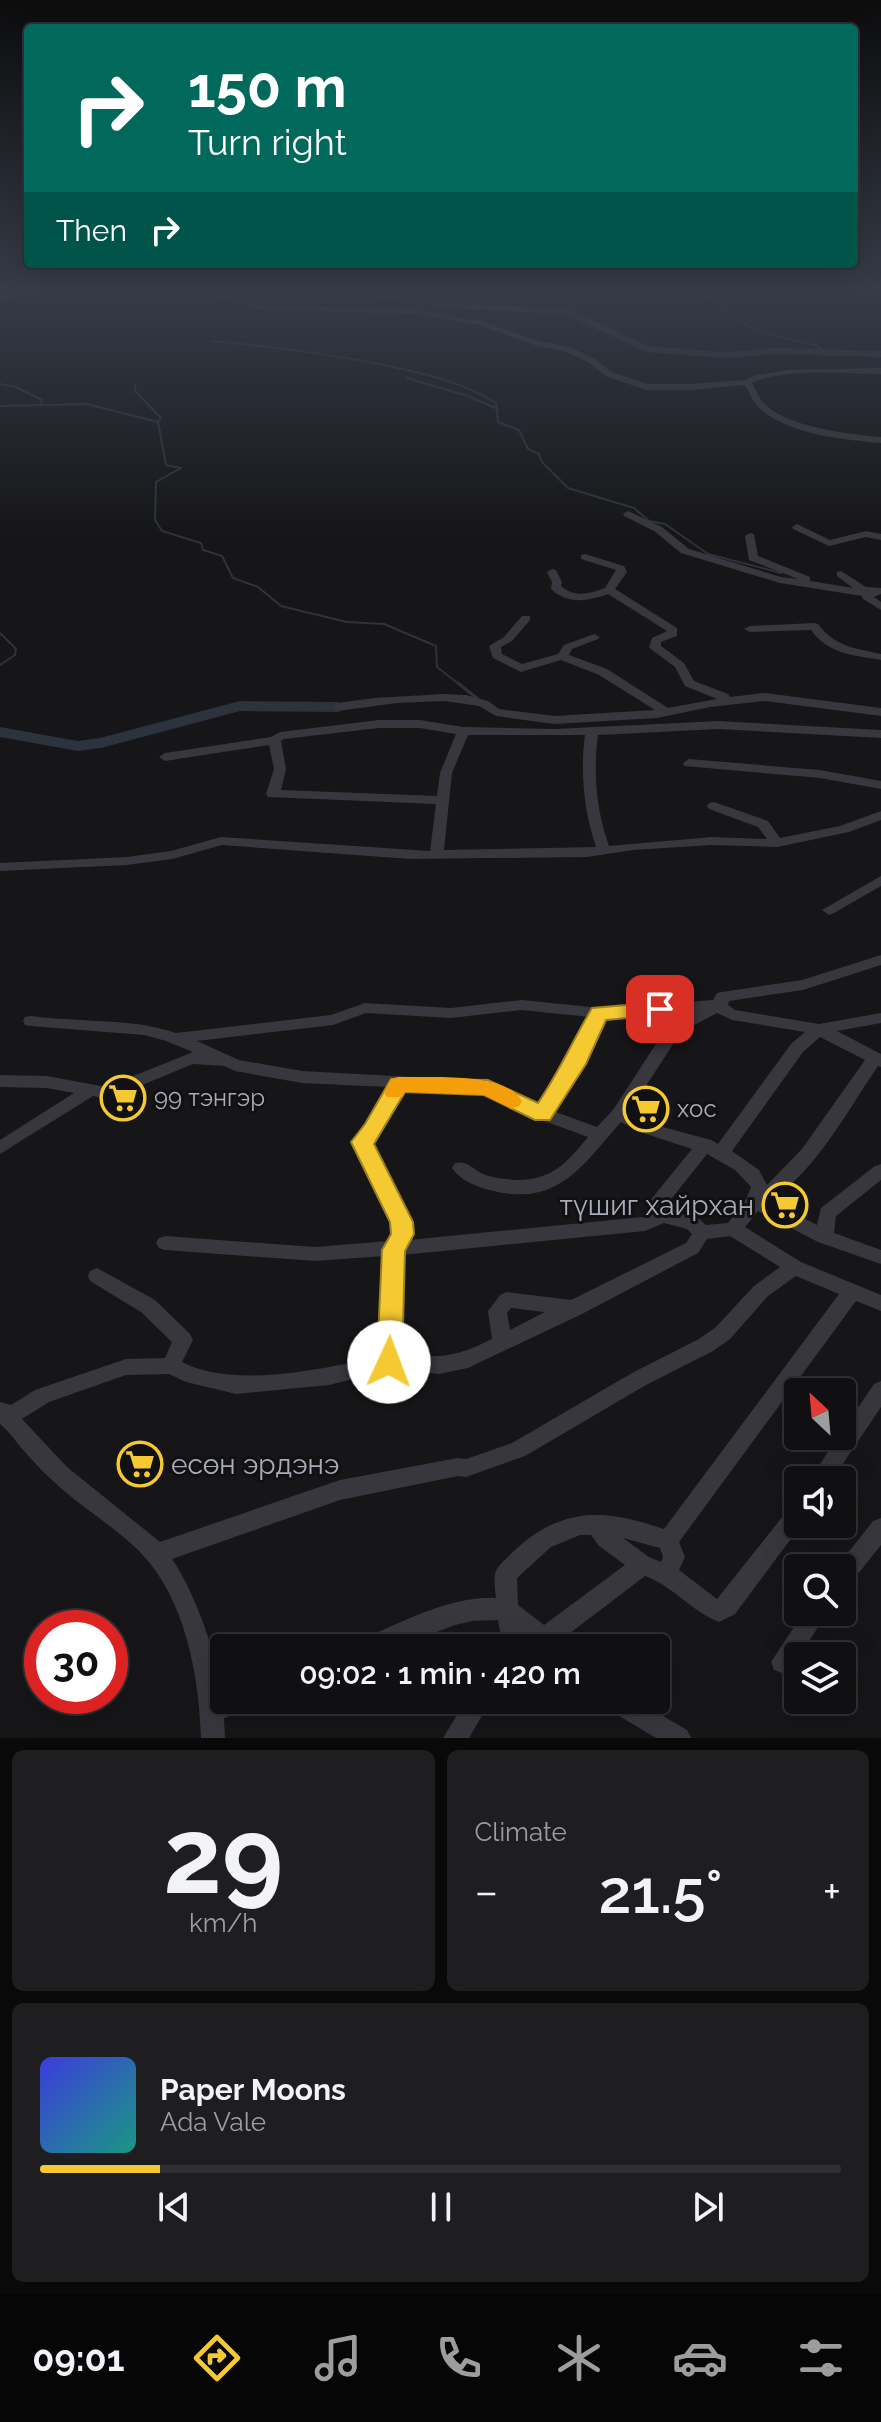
<!DOCTYPE html>
<meta charset="utf-8">
<style>
body{margin:0;font-family:Raleway,sans-serif;background:#1e1e20;color:#f1f3f6;height:100vh;display:flex;flex-direction:column;font-size:30px;white-space:nowrap}
*{box-sizing:border-box;margin:0}
p{font-size:26px;color:#9c9d9f}
.icon{flex:none;width:44px;height:44px;fill:none;stroke:currentColor;stroke-width:2;stroke-linecap:round;stroke-linejoin:round}
.map{position:relative;height:1738px;overflow:hidden}
.panel{display:flex;flex-direction:column;gap:12px;padding:12px;background:#09090a;flex:1}
.panel>*{flex:none}
.hud{position:absolute;left:24px;top:24px;width:834px;height:244px;border-radius:8px;box-shadow:0 8px 32px #0002,0 0 0 2px #303032;background:#00695c;color:#fff;overflow:hidden}
.needle{width:52px;rotate:334deg}
.controls{position:absolute;left:784px;top:1378px;display:grid;gap:16px}
.controls a{display:grid;place-items:center;width:72px;height:72px;border-radius:8px;background:#101012;box-shadow:0 8px 32px #0002,0 0 0 2px #303032;font-size:40px}
.speed{position:absolute;left:24px;top:1610px;display:flex;gap:16px;font-size:40px;font-weight:700;text-align:center}
.speed>*{display:grid;place-content:center;width:104px;height:104px;border-radius:50%;background:#101012;box-shadow:0 8px 32px #0002,0 0 0 2px #303032;line-height:1}
.speed .limit{border:12px solid #d22;background:#fff;color:#111}
.pin{position:absolute;display:grid;place-items:center;width:68px;height:68px;color:#fff;margin:-34px;border-radius:16px;box-shadow:0 4px 12px #0006}
.me{position:absolute;width:88px;margin:-44px;rotate:2deg;stroke-linejoin:round;filter:drop-shadow(0 0 6px #0008)}
.turn{display:flex;align-items:center;gap:28px;height:168px;padding:0 32px;font-size:36px}
.turn .icon{width:104px;height:104px;stroke-width:2.5}
.turn b{display:block;font-size:56px;line-height:68px}
.then{display:flex;align-items:center;height:76px;padding:0 32px;background:#0003;gap:16px;font-size:30px}
.big{font-size:60px;font-weight:600;line-height:1.1}
.panel .widget{flex:1;display:flex;flex-direction:column;justify-content:center;gap:12px;min-width:0;padding:0 28px;border-radius:12px;background:#1e1e20}
.panel .dial{align-items:center;gap:0}
.dial b{font-size:104px;line-height:1}
.song{display:flex;align-items:center;gap:24px}
.cover{width:96px;height:96px;border-radius:12px;background:linear-gradient(135deg,hsl(240 70% 55%),hsl(170 70% 35%))}
.played{height:8px;border-radius:4px;background:linear-gradient(90deg,#f4c931 15%,#303032 15%)}
.keys{display:flex;justify-content:space-around;direction:ltr}
.heat{display:flex;justify-content:space-between;align-items:center;font-size:44px;direction:ltr}
.panel .tiles{flex:1;display:grid;gap:12px;grid-template-columns:1fr 1fr}
.widget:last-child{grid-column:span 2}
.trip{position:absolute;left:210px;top:1634px;width:460px;height:80px;border-radius:8px;background:#101012;box-shadow:0 8px 32px #0002,0 0 0 2px #303032;font-weight:600;line-height:80px;text-align:center}
.tab-bar{display:flex;height:128px;justify-content:space-around;align-items:center;background:#060607;color:#9c9d9f}
.tab-bar .icon{width:56px;height:56px}
.tab-bar .active{color:#f4c931}
.tab-bar b{font-size:36px;color:#f1f3f6}
.map>svg:first-child{display:block}
.lines{fill:none;stroke-linecap:round;stroke-linejoin:round}
.stream-far1{stroke:#2c333c;stroke-width:2}
.stream{stroke:#2c333c;stroke-width:3}
.river{fill:#2c333c;fill-rule:evenodd}
.minor{fill:#37373d;fill-rule:evenodd}
.route{fill:#f4c931;stroke:#9f8320;stroke-width:2}
.slow{fill:#f59e0b}
.labels{text-anchor:middle;stroke-width:6;stroke-linejoin:round;paint-order:stroke}
.poi-label{font-size:24px;fill:#a8abb8;stroke:#111113;text-anchor:start}
.near-poi-label{font-size:28px;fill:#a8abb8;stroke:#111113;text-anchor:end}
</style>
<div class="map">
<svg width="881" height="1738" viewBox="0 0 881 1738">
<rect width="100%" height="100%" fill="#161618"/>
<g class="lines">
<!-- stream-far1 -->
<path class="stream-far1" d="M708,290l2,7c13,4 18,17 30,24 23,14 51,18 76,24l8,7
M212,341c57,5 111,12 167,23 42,9 80,16 117,39l2,19 21,8 9,19 11,5 3,8 26,26 66,20 15,13 16,3 43,30 73,19
M407,378l61,18 30,13
M0,384l16,3 26,13 -1,4
M135,384v7l26,27 -3,4
M0,406l87,-2 71,18 8,43 15,3 -25,14 -1,38 7,11 39,12 2,7 19,6 11,22 25,9 23,19 66,16 37,2 52,22 1,21 23,18
M0,633l16,16 -1,6 -15,10"/>
<!-- stream -->
<path class="stream" d="M458,683l20,16"/>
<!-- river -->
<path class="river" d="M35,290h35l-70,10v-6z
M357,290c16,0 30,5 45,7 19,2 35,0 52,6l112,5 82,38 77,6 51,-4 105,3v6l-105,-3 -51,4 -79,-6 -82,-38 -111,-5c-31,-9 -67,-3 -96,-19z
M240,701l98,1 8,5 -8,5 -98,-1 -139,37 -23,3 -78,-14v-10l78,14 22,-3z"/>
<!-- minor -->
<path class="minor" d="M188,290h14l57,15 157,5 65,11 61,21 27,5 25,11 18,14 35,12h43l55,-4 11,-5 33,-5 92,-2v6c-34,-1 -100,-6 -129,9 3,5 6,12 9,17 21,27 88,34 120,37v6c-40,-4 -92,-8 -123,-36 -6,-6 -9,-15 -13,-22l-55,5h-44l-40,-14 -18,-14 -24,-11 -27,-5 -58,-21 -63,-11 -157,-5z
M628,511l34,16 27,22 92,28 17,2 -49,-19 -4,-24 5,-3 4,1 4,22 52,21v4l43,7 -16,-12v-4l4,-1 25,16 15,1v6l-7,3 7,5v8l-18,-11 -1,-3 -82,-13 -99,-30 -27,-22 -30,-15 -1,-2z
M797,524l33,16 36,-9 15,3v6l-15,-3 -37,9 -36,-17 -1,-2z
M585,554l39,12 3,6 -12,17 62,39v8l-16,6v4l23,17 10,18 34,13 2,3 35,-4 116,15v8l-116,-15 -55,6 -53,11 -103,6 -58,-8 -17,-10 -35,-5 -47,2 -59,8 -6,-4 6,-4 36,-5 70,-4 22,1 22,6 11,8 55,7 101,-6 -56,-35 -38,-15 -40,12 -28,-14 -4,-12 15,-9 18,-21h8v4l-18,21 -11,6 1,7 20,10 36,-10 6,-9 30,-11 6,3 -2,2 -26,10 -3,6 38,14 61,39 49,-9 -32,-13 -10,-19 -24,-18 -2,-2 3,-9 15,-7 -59,-37c-20,7 -40,11 -57,-5l1,-7 -5,-10 5,-3 4,1 6,12 -1,4c14,12 28,8 44,2l11,-18 -35,-11v-4z
M814,623l4,1c17,23 37,24 63,30v6c-28,-5 -53,-6 -70,-30l-61,2 -6,-3 6,-3z
M379,720h41l43,7 92,2 163,-8 163,9v8l-163,-9 -120,6c-5,38 -2,74 11,111l103,-9 55,2 -9,-12 -49,-18 -2,-3 2,-3 5,-1 54,19 12,17 60,-12 41,-15v9l-32,12 -72,15 -65,-2 -79,5 -46,7 -177,2 -188,-14 -50,14 -45,6 -127,6v-8l127,-6 44,-6 50,-14 209,14 6,-47 -168,-7 -2,-3 8,-25 -5,-24 -104,16 -6,-4 6,-4 106,-16 9,-5zM379,728h41l36,6 -16,39 -3,23 -156,-6 5,-21 -5,-28 3,-2zM468,735h117c-5,39 -1,76 11,112l-152,3 8,-77z
M689,759l131,11 61,11v8l-61,-11 -136,-12 -1,-3z
M881,876v10l-47,27 -5,2 -7,-5z
M881,955v10l-78,25 -74,11 -1,4 7,5 84,14 62,-11v10l-44,8 44,23v13l-3,-1c-30,44 -63,106 -108,135l47,24 4,-17 54,-42 6,-2v16l-45,36 -2,17 47,17v14l-63,-22 -60,-31 -13,16 56,35 80,33v16l-25,-10 -177,241 6,15 -6,13 38,29 74,-93 7,-3v21h4l-67,90 -16,8c-28,-11 -46,-36 -74,-46l-84,64 3,8h-29l-12,-12 2,12h-22l-5,-28 -25,1 -18,4 -60,23h-37l3,-8c38,-17 92,-45 135,-42 -1,-7 -2,-17 -1,-24 2,-8 10,-14 15,-19 23,-24 54,-41 87,-40 23,0 45,7 67,14l175,-235 -43,-18 -28,20 -38,43 -17,12 -67,34 -121,71 -59,21 -8,-1 -118,24 -168,59c25,36 46,102 52,141h33l-4,8 -29,10 1,20h-24c-2,-63 -16,-141 -62,-187 -23,-23 -52,-40 -76,-61 -14,-12 -27,-25 -39,-39 -8,-9 -15,-20 -24,-27v-22l11,3 24,-15 91,-31 39,-1 7,-16 -31,-30 -51,-31 -2,-5 2,-5 7,-3 58,32 35,34 3,6 -11,22c51,27 144,7 198,-6l4,-100 -69,5 -150,-11 -6,-2 -3,-5 3,-5 6,-2 150,11 74,-6 5,-8 -2,-11 -39,-80 14,-16 21,-39 -86,-4 -67,-12 -11,-5 -31,-2 -80,33 -6,2 -14,-3 -93,58v-14l74,-47 -27,-5 -47,-1v-12l47,1 59,11 87,-35 -27,-11 -22,-6 -113,-9 -6,-1 -2,-4 2,-4 6,-1c48,7 98,1 145,17l155,-18 34,-12 86,5 71,-8 78,8 113,-8 4,-7 5,-1 80,-12zM522,1010l68,7 -13,21 -10,25 -28,42 -51,-24 -186,-10 -63,-11 -42,-19 136,-16 33,-12 85,5zM693,1012l-24,12 -56,86 -16,17 -44,-16 30,-47 10,-26 12,-20zM717,1013l15,7 73,12 -14,12 -73,100 -7,-4 -52,-14 -30,-14 52,-80zM820,1037l45,23 -63,89 -35,36 -8,-15 -27,-19 71,-99zM404,1088l81,5 51,25 52,19c-22,27 -37,44 -74,43 -10,-1 -21,-2 -31,-6 -10,-5 -16,-14 -28,-11l-3,5c8,12 23,18 37,22 69,18 92,-23 132,-68l22,11 49,16 -39,48 -3,5 3,11 -10,4 -234,23 3,-6 -2,-12 -39,-79 8,-9zM707,1154l28,16 16,17 -4,11 -19,25 -22,2 -7,-6 -29,-8 -2,-8zM664,1223l23,6 5,5 -6,9 -115,57 -64,-8 -7,3 -12,16 4,28c-38,19 -52,19 -93,15l3,-99 243,-24zM730,1236l50,31 -26,19 -38,41 -17,12 -67,34 -120,70 -46,16 -8,-1 -118,22 -180,62 -93,-75 -45,-48 27,-17 77,-27 43,-1 17,8 50,12 93,-9 60,-15 50,4 29,-6 114,-54 116,-61 9,-14zM511,1308l34,4 -35,18 -3,-17zM580,1535h11l8,11 26,19 -81,60 -26,-20 -1,-27 34,-31zM623,1538l37,10 3,9 -2,5 -12,-5z
M881,1381v26l-49,73h-22l28,-44h4v-5l32,-47z
M881,1518v27l-31,39 -8,3v-19h-6l37,-47z
M804,1612h24l-38,58 -8,3 -8,-3 -3,-8z
M466,1700h25l-22,38h-26z
M602,1700h34l51,30 4,8h-35l-50,-30z"/>
</g>
<!-- sky -->
<linearGradient id="sky" x2="0" y2="1"><stop stop-color="#0c0c0d"/><stop offset="0.54" stop-color="#363c48"/><stop offset="1" stop-color="#363c48" stop-opacity="0"/></linearGradient>
<rect width="881" height="534" fill="url(#sky)"/>
<!-- route -->
<path class="route" d="M660,1002l10,7 -3,5 -61,6 -20,44 -36,56h-15l-51,-25 -79,-3 -31,52 39,78 1,12 -9,17 -3,111 -4,8 -9,3 -9,-3 -3,-8 5,-112 9,-16 -1,-12 -39,-80 14,-18 26,-45 97,1 50,23c21,-31 35,-63 54,-95z"/>
<!-- slow -->
<path class="slow" d="M398,1077c32,1 107,-6 124,24l-3,5 -7,3 -28,-14 -79,-3 -3,5h-15l-3,-5 7,-13z"/>
<!-- icons -->
<defs>
<g id="supermarket-ring" transform="scale(2.3)"><circle r="9.5" fill="#111113" stroke="#f4c931" stroke-width="1.5"/><path d="M-6-5.5h2.5l.6 2H6L4.5 2H-2.5L-4.4-4H-6ZM-1.5 3.2a1.3 1.3 0 1 0 .1 0ZM3 3.2a1.3 1.3 0 1 0 .1 0Z" fill="#f4c931"/></g>
</defs>
<g fill-rule="evenodd">
<use href="#supermarket-ring" x="123" y="1098"/>
<use href="#supermarket-ring" x="646" y="1109"/>
<use href="#supermarket-ring" x="785" y="1205"/>
<use href="#supermarket-ring" x="140" y="1464"/>
</g>
<g class="labels">
<!-- poi labels -->
<g class="poi-label">
<text x="154" y="1106">99 тэнгэр</text>
<text x="677" y="1117">хос</text>
</g>
<!-- near-poi labels -->
<g class="near-poi-label">
<text x="754" y="1215">түшиг хайрхан</text>
<text x="171" y="1474" text-anchor="start">есөн эрдэнэ</text>
</g>
</g>
</svg>
<div class="controls">
<a><svg class="needle" viewBox="-14 -14 28 28"><path d="M0-13l5 13h-10z" fill="#e53935"/><path d="M0 13l5-13h-10z" fill="#9c9d9f"/></svg></a>
<a><svg class="icon" aria-label="sound" viewBox="0 0 24 24"><path d="M4 9h4l5-4v14l-5-4H4zM17 9q2 3 0 6"/></svg></a>
<a><svg class="icon" aria-label="search" viewBox="0 0 24 24"><circle cx="10" cy="10" r="6"/><path d="M15 15l6 6"/></svg></a>
<a><svg class="icon" aria-label="layers" viewBox="0 0 24 24"><path d="M12 4l9 5-9 5-9-5zM3 14l9 5 9-5"/></svg></a>
</div>
<div class="speed"><div class="limit">30</div></div>
<div class="pin" style="left:660px;top:1009px;background:#d93025"><svg class="icon" aria-label="arrive" viewBox="0 0 24 24"><path d="M6 21V4h12l-3 4 3 4H6"/></svg></div>
<svg class="me" style="left:389px;top:1362px" viewBox="-20 -20 40 40"><circle r="19" fill="#fff"/><path d="M0-13L10 11 0 6-10 11z" fill="#f4c931"/></svg>
<div class="trip">09:02 · 1 min · 420 m</div>
<div class="hud">
<div class="turn"><svg class="icon" aria-label="right" viewBox="0 0 24 24"><path d="M7 20v-9h11M14 6l5 5-5 5"/></svg><div><b>150 m</b>Turn right</div></div>
<div class="then">Then<svg class="icon" aria-label="right" viewBox="0 0 24 24"><path d="M7 20v-9h11M14 6l5 5-5 5"/></svg></div>
</div>
</div>
<section class="panel">
<div class="tiles">
<div class="widget dial"><b>29</b><p>km/h</p></div>
<div class="widget"><p>Climate</p>
<div class="heat"><a>−</a><b class="big">21.5°</b><a>+</a></div>
</div>
<div class="widget">
<div class="song"><i class="cover"></i><div><b>Paper Moons</b><p>Ada Vale</p></div></div>
<div class="played"></div>
<div class="keys"><svg class="icon" aria-label="previous" viewBox="0 0 24 24"><path d="M18 5L8 12l10 7zM5 5v14"/></svg><svg class="icon" aria-label="pause" viewBox="0 0 24 24"><path d="M8 5v14M16 5v14"/></svg><svg class="icon" aria-label="next" viewBox="0 0 24 24"><path d="M6 5l10 7-10 7zM19 5v14"/></svg></div>
</div>
</div>
</section>
<nav class="tab-bar">
<b>09:01</b>
<svg class="icon active" aria-label="directions" viewBox="0 0 24 24"><path d="M12 3l9 9-9 9-9-9zM9 14v-3h6M13 9l2 2-2 2"/></svg>
<svg class="icon" aria-label="music" viewBox="0 0 24 24"><path d="M9 18V5l10-2v13"/><circle cx="6" cy="18" r="3"/><circle cx="16" cy="16" r="3"/></svg>
<svg class="icon" aria-label="phone" viewBox="0 0 24 24"><path d="M5 4h4l2 5-3 2q2 4 5 5l2-3 5 2v4C11 20 4 13 5 4z"/></svg>
<svg class="icon" aria-label="climate" viewBox="0 0 24 24"><path d="M12 3v18M4 7l16 10M4 17L20 7"/></svg>
<svg class="icon" aria-label="car" viewBox="0 0 24 24"><path d="M5 17H2v-5l4-1 3-4h7l3 4 3 1v5h-3M9 17h6M6 11h13"/><circle cx="7" cy="17" r="2"/><circle cx="17" cy="17" r="2"/></svg>
<svg class="icon" aria-label="filters" viewBox="0 0 24 24"><path d="M4 7h16M4 17h16"/><circle cx="9" cy="7" r="2"/><circle cx="15" cy="17" r="2"/></svg>
</nav>
